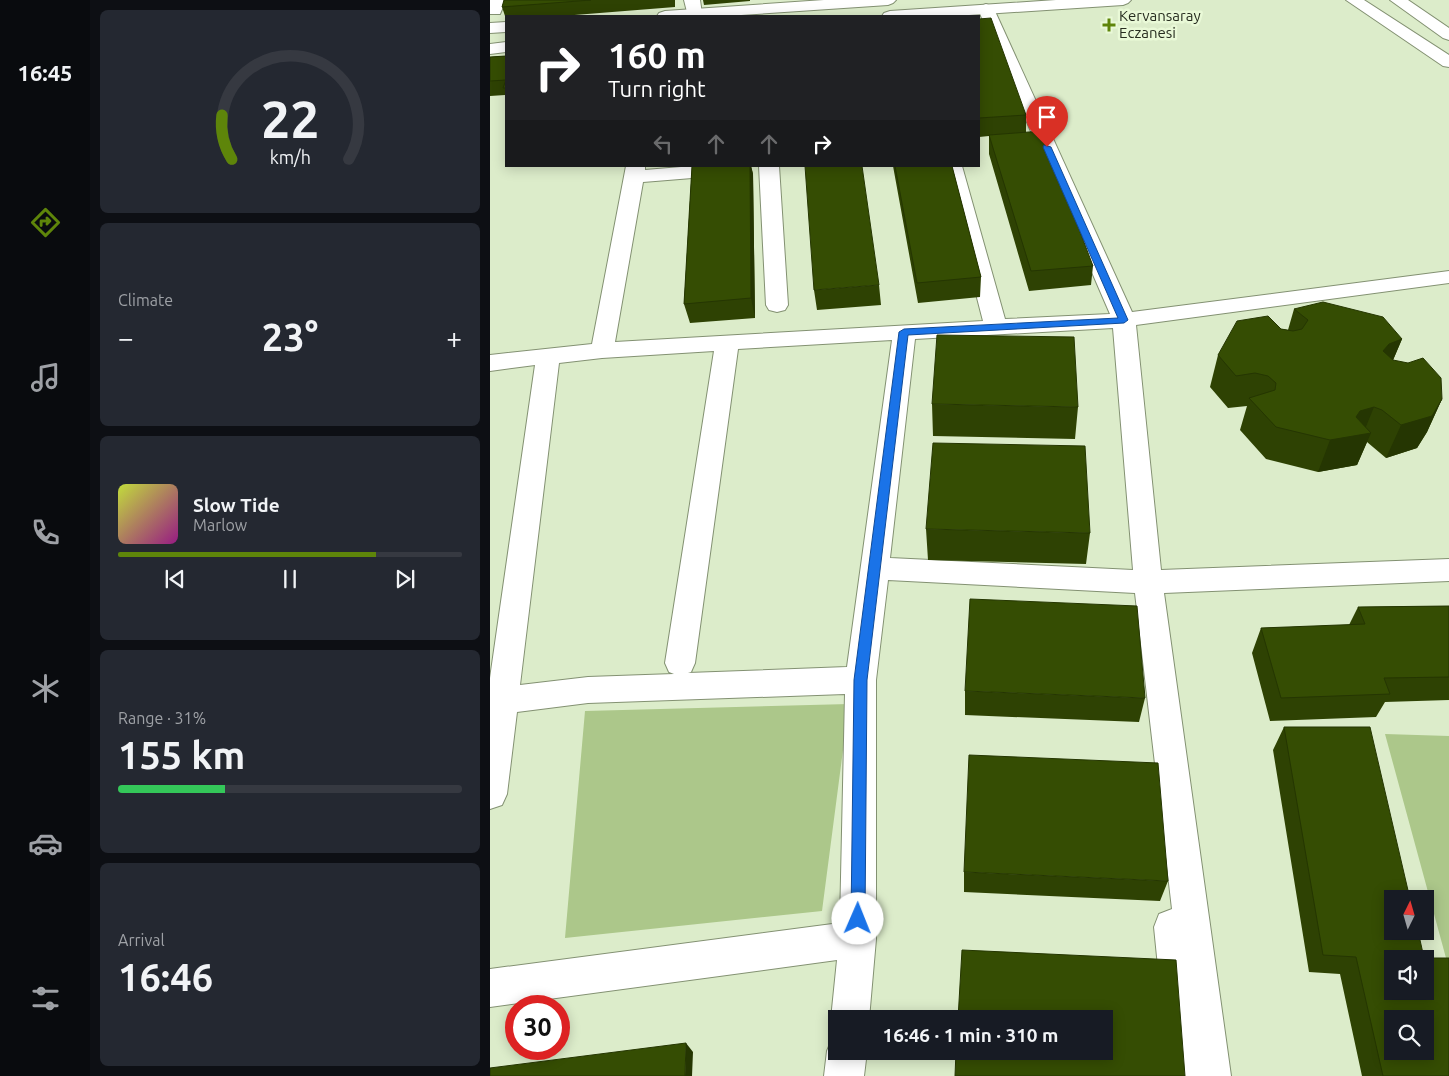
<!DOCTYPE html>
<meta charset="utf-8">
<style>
body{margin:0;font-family:Ubuntu,sans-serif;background:#242831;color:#f1f3f6;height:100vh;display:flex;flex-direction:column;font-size:19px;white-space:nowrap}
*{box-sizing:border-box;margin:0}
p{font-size:16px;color:#9ea1a6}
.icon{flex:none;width:28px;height:28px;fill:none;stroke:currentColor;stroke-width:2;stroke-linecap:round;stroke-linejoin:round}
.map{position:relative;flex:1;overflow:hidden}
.drawer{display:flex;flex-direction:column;gap:10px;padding:10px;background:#0d0f14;width:400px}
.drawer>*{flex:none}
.guide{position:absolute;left:15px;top:15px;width:475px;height:152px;border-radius:0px;box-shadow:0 2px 12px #0003;background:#202124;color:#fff;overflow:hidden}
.needle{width:32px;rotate:5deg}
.buttons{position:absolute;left:894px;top:890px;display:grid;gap:10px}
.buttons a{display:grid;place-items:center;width:50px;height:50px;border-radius:0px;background:#171b24;box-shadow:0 2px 12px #0003;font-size:25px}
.speed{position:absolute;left:15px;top:995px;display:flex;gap:10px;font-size:25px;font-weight:700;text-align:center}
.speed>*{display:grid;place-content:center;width:65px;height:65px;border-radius:50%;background:#171b24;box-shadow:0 2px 12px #0003;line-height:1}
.speed .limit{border:8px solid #d22;background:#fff;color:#111}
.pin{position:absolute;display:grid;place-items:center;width:42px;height:42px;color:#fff;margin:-51px -21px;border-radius:50% 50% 50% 0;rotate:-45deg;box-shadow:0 0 5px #0007}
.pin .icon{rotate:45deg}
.me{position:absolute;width:55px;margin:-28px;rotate:1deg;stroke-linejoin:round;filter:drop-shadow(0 0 4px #0008)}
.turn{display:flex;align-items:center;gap:18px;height:105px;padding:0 20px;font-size:22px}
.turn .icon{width:65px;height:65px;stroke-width:2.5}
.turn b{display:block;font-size:35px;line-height:42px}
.lanes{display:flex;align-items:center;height:48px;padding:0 20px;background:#0003;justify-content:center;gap:25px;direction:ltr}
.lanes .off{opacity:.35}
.big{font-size:38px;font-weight:600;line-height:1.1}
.drawer .widget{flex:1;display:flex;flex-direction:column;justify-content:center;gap:8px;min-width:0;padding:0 18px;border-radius:8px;background:#242831}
.drawer .dial{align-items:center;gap:0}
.dial svg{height:130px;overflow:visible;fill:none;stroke:#363941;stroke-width:7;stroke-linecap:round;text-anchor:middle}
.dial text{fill:#f1f3f6;stroke:none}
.song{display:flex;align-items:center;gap:15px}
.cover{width:60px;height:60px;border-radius:8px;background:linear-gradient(135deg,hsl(70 70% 55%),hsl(310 70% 35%))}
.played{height:5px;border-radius:2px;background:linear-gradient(90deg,#5e850a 75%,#363941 75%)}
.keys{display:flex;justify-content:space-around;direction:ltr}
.heat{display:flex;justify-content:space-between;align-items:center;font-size:28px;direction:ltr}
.charge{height:8px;border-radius:4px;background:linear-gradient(90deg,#34c759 31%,#363941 0)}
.trip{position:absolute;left:338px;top:1010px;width:285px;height:50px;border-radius:0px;background:#171b24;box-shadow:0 2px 12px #0003;font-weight:600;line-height:50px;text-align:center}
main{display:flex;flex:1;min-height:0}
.dock{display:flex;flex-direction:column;width:90px;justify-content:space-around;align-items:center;background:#090b0e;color:#9ea1a6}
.dock .icon{width:35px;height:35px}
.dock .current{color:#5e850a}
.dock b{font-size:22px;color:#f1f3f6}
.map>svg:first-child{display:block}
.green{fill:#acc78a}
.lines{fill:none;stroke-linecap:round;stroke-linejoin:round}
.minor-casing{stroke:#839172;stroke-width:2}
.major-casing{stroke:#839172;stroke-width:2}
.minor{fill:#fff;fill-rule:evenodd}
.major{fill:#fff;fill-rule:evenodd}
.wall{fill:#2e4203}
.shaded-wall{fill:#253602}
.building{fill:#354d03;stroke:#253602;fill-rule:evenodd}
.route{fill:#1a73e8;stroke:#114b97}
.poi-dot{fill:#5e850a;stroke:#e9f9d7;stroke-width:2}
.labels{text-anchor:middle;stroke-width:5;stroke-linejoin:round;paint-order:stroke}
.far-poi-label{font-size:15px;fill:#272d20;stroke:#e9f9d7;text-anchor:start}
</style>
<main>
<nav class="dock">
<b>16:45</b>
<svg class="icon current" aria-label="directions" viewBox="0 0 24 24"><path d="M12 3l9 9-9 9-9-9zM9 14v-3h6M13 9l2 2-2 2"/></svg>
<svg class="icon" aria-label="music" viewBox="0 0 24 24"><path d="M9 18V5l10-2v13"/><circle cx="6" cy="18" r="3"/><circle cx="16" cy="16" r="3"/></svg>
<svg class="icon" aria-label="phone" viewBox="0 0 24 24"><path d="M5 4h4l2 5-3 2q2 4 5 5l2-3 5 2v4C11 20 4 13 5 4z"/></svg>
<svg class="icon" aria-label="climate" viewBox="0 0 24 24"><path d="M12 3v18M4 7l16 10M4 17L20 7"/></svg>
<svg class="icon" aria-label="car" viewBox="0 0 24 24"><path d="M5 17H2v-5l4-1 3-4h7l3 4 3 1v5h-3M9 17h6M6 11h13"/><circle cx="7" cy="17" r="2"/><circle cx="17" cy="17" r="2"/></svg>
<svg class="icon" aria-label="filters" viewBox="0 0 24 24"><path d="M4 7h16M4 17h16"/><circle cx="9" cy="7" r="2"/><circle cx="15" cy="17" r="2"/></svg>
</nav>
<section class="drawer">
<div class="widget dial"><svg viewBox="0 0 100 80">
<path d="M14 69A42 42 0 1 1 86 69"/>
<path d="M14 69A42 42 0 0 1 8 42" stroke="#5e850a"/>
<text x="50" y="56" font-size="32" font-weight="700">22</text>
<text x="50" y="72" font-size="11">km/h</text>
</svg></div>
<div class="widget"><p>Climate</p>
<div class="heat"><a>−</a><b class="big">23°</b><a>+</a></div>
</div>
<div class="widget">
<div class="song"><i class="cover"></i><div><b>Slow Tide</b><p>Marlow</p></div></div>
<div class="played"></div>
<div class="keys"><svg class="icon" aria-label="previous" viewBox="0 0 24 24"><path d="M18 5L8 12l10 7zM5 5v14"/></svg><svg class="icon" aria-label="pause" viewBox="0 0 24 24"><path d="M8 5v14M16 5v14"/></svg><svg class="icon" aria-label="next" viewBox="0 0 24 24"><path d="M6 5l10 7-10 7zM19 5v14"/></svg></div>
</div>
<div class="widget"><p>Range · 31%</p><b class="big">155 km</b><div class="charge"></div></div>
<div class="widget"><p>Arrival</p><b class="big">16:46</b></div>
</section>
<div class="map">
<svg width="959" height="1076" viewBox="0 0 959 1076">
<rect width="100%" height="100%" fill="#dcecca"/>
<!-- green -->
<path class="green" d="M359,704l-27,207 -257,27 20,-227z
M895,734l64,2v233z"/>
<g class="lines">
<!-- minor casing -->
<g class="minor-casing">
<path id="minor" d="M0,0h16l-6,14h-10z
M194,0h16l2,14 -2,2h-12z
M496,4l5,2 3,3 138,303 317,-41v12l-313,42 25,245 288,-11v22l-285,12 67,483h-62l-15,-149 5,-13 13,-5 -37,-316 -247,-13 -12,100v259l-7,80h-33v13l-5,-13 6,-59 -347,47v-38l350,-46 5,-229 -257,9 -71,9 -10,82 -5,11 -12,4v-131l45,-313 -45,6v-16l102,-11 34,-178h19v4l48,-4h44l2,3 -3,4 -7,2 -86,7 -28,160 368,-21 -40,-155h19l43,153 105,-5 -132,-305 3,-3zM623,328l20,242 -243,-12 25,-219zM402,340l-45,327 -159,6 3,-1 4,-9 43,-314zM224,351l-49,312 4,9 5,2 -86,3 -68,8 39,-322 43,-5z
M269,166h20l9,139 -3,5 -8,2 -8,-2 -3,-5z
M346,1036v15h31l-3,25h-40l3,-25 6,-14z"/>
</g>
<!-- major casing -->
<g class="major-casing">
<path id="major" d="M334,0h72l-3,3 -5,2 -162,11h-69l2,-3 6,-2z
M566,0h75l-3,3 -5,2 -169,11h-72l2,-3 6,-2z
M856,0h18l85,55v12l-6,-1z
M900,0h18l41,28v12l-6,-2z
M16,22v10l-16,1v-10z
M16,42v10l-16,2v-10z"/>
</g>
<!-- minor -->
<use href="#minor" class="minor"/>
<!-- major -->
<use href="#major" class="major"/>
</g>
<!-- wall -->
<path class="wall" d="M14,0h171v7l-113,9h-56v3l-4,-12z
M213,0h47v1l-46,4z
M489,19l47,96v17l67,134 -2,19 -62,6 -40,-137v-18l-10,1z
M16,56v41l-1,-2 -15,1v-39z
M202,166h59l2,8 2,144 -65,5 -6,-19z
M403,166h59l29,111 -1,20 -62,6z
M389,285l2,20 -64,5 -3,-20z
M804,309l108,30 -9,21 49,39 -15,33 -10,16 -31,10 -19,-16 -10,23 -39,7 -52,-13 -26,-29 7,-24 -19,2 -18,-21 8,-32 63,-26 7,1z
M442,404l146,3 -3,32 -142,-3z
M436,529l164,4 -4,31 -158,-4z
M959,606v94l-64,2 -9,15 -106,4 -18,-68 9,-25 88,-3 9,-18z
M475,691l180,7 -6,24 -174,-7z
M794,727l140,231 25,118h-87l-22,-102 -31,-2 -36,-222z
M474,872l204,9 -8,20 -196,-9z"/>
<!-- shaded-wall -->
<path class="shaded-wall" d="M260,166h1l2,8 2,144 -4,-20z
M912,339l-14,33 -5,-21 6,-7z
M952,399l-15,33 -10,16 -31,10 15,-33z
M884,407l-11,27 8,-1 -14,32 -39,7 12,-32 26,-23 4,-6z
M196,1043l7,9 -1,24h-7z"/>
<!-- building -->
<path class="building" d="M14,0h87l-89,7z
M501,18l35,97 -47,3v-99z
M16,56v32h-3l3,-8 -16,1v-24z
M552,131l51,135 -62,5 -42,-136z
M202,166h58l1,132 -67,6z
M315,166h57l17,119 -65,5z
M405,166h57l29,111 -64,6z
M833,302l60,15 19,22 -13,5 -6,7 10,9 15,3 15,-5 18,20 1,21 -10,17 -31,9 -19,-15 -8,-3 -14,4 -4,6 15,16 -41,7 -54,-13 -27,-29 26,-8 1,-7 -8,-7 -13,-3 -19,3 -18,-21 19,-34 31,-5 13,13 12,2 9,-2 6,-9 -14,-11z
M447,335l137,2 4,70 -146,-3z
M443,443l152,3 5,87 -164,-4z
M480,599l167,7 8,92 -180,-7z
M959,606v71l-65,1 6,16 -109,4 -20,-70 104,-4 -7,-17z
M794,727h86l40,172h-18v32h26l6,27h25v118h-66l-27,-119 -33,-2zM902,959h33v32h-33zM902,1019h33v32h-33z
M479,755l189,8 10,118 -204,-9z
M472,950l214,10 9,116h-230l1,-25h148v-32h-146z
M196,1043l-1,33h-195v-8z"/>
<!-- route -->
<path class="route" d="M554,145l7,2 77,173 -4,3 -216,12 -41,345 -2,239 -2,5 -5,2 -5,-2 -2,-5 3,-239 45,-348 5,-3 214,-11 -75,-171z"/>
<!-- markers -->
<path class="poi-dot" d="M616.5 17.5h5v5h5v5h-5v5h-5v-5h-5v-5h5z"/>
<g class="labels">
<!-- far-poi labels -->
<g class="far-poi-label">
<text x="629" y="21">Kervansaray<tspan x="629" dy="17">Eczanesi</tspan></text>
</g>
</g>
</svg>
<div class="buttons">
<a><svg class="needle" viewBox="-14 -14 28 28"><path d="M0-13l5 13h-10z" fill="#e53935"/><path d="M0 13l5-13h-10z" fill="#9ea1a6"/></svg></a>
<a><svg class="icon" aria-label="sound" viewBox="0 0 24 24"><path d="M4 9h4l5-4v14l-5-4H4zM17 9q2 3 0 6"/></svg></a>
<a><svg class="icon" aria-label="search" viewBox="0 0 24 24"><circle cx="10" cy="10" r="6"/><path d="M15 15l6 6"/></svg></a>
</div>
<div class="speed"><div class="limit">30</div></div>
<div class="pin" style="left:557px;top:147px;background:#d93025"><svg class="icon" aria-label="arrive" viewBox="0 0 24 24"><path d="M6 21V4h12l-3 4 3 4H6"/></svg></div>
<svg class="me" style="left:368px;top:919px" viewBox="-20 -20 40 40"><circle r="19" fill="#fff"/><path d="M0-13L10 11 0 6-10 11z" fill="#1a73e8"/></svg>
<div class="trip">16:46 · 1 min · 310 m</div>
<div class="guide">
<div class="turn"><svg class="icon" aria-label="right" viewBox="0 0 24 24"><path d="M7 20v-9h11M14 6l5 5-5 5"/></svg><div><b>160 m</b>Turn right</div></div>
<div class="lanes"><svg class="icon off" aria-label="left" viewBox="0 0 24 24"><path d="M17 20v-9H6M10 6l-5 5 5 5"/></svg><svg class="icon off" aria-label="ahead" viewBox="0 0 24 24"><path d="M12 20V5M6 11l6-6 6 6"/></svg><svg class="icon off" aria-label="ahead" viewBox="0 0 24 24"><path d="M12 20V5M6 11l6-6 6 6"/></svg><svg class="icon" aria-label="right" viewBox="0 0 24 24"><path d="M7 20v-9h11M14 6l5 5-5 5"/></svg></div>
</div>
</div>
</main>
